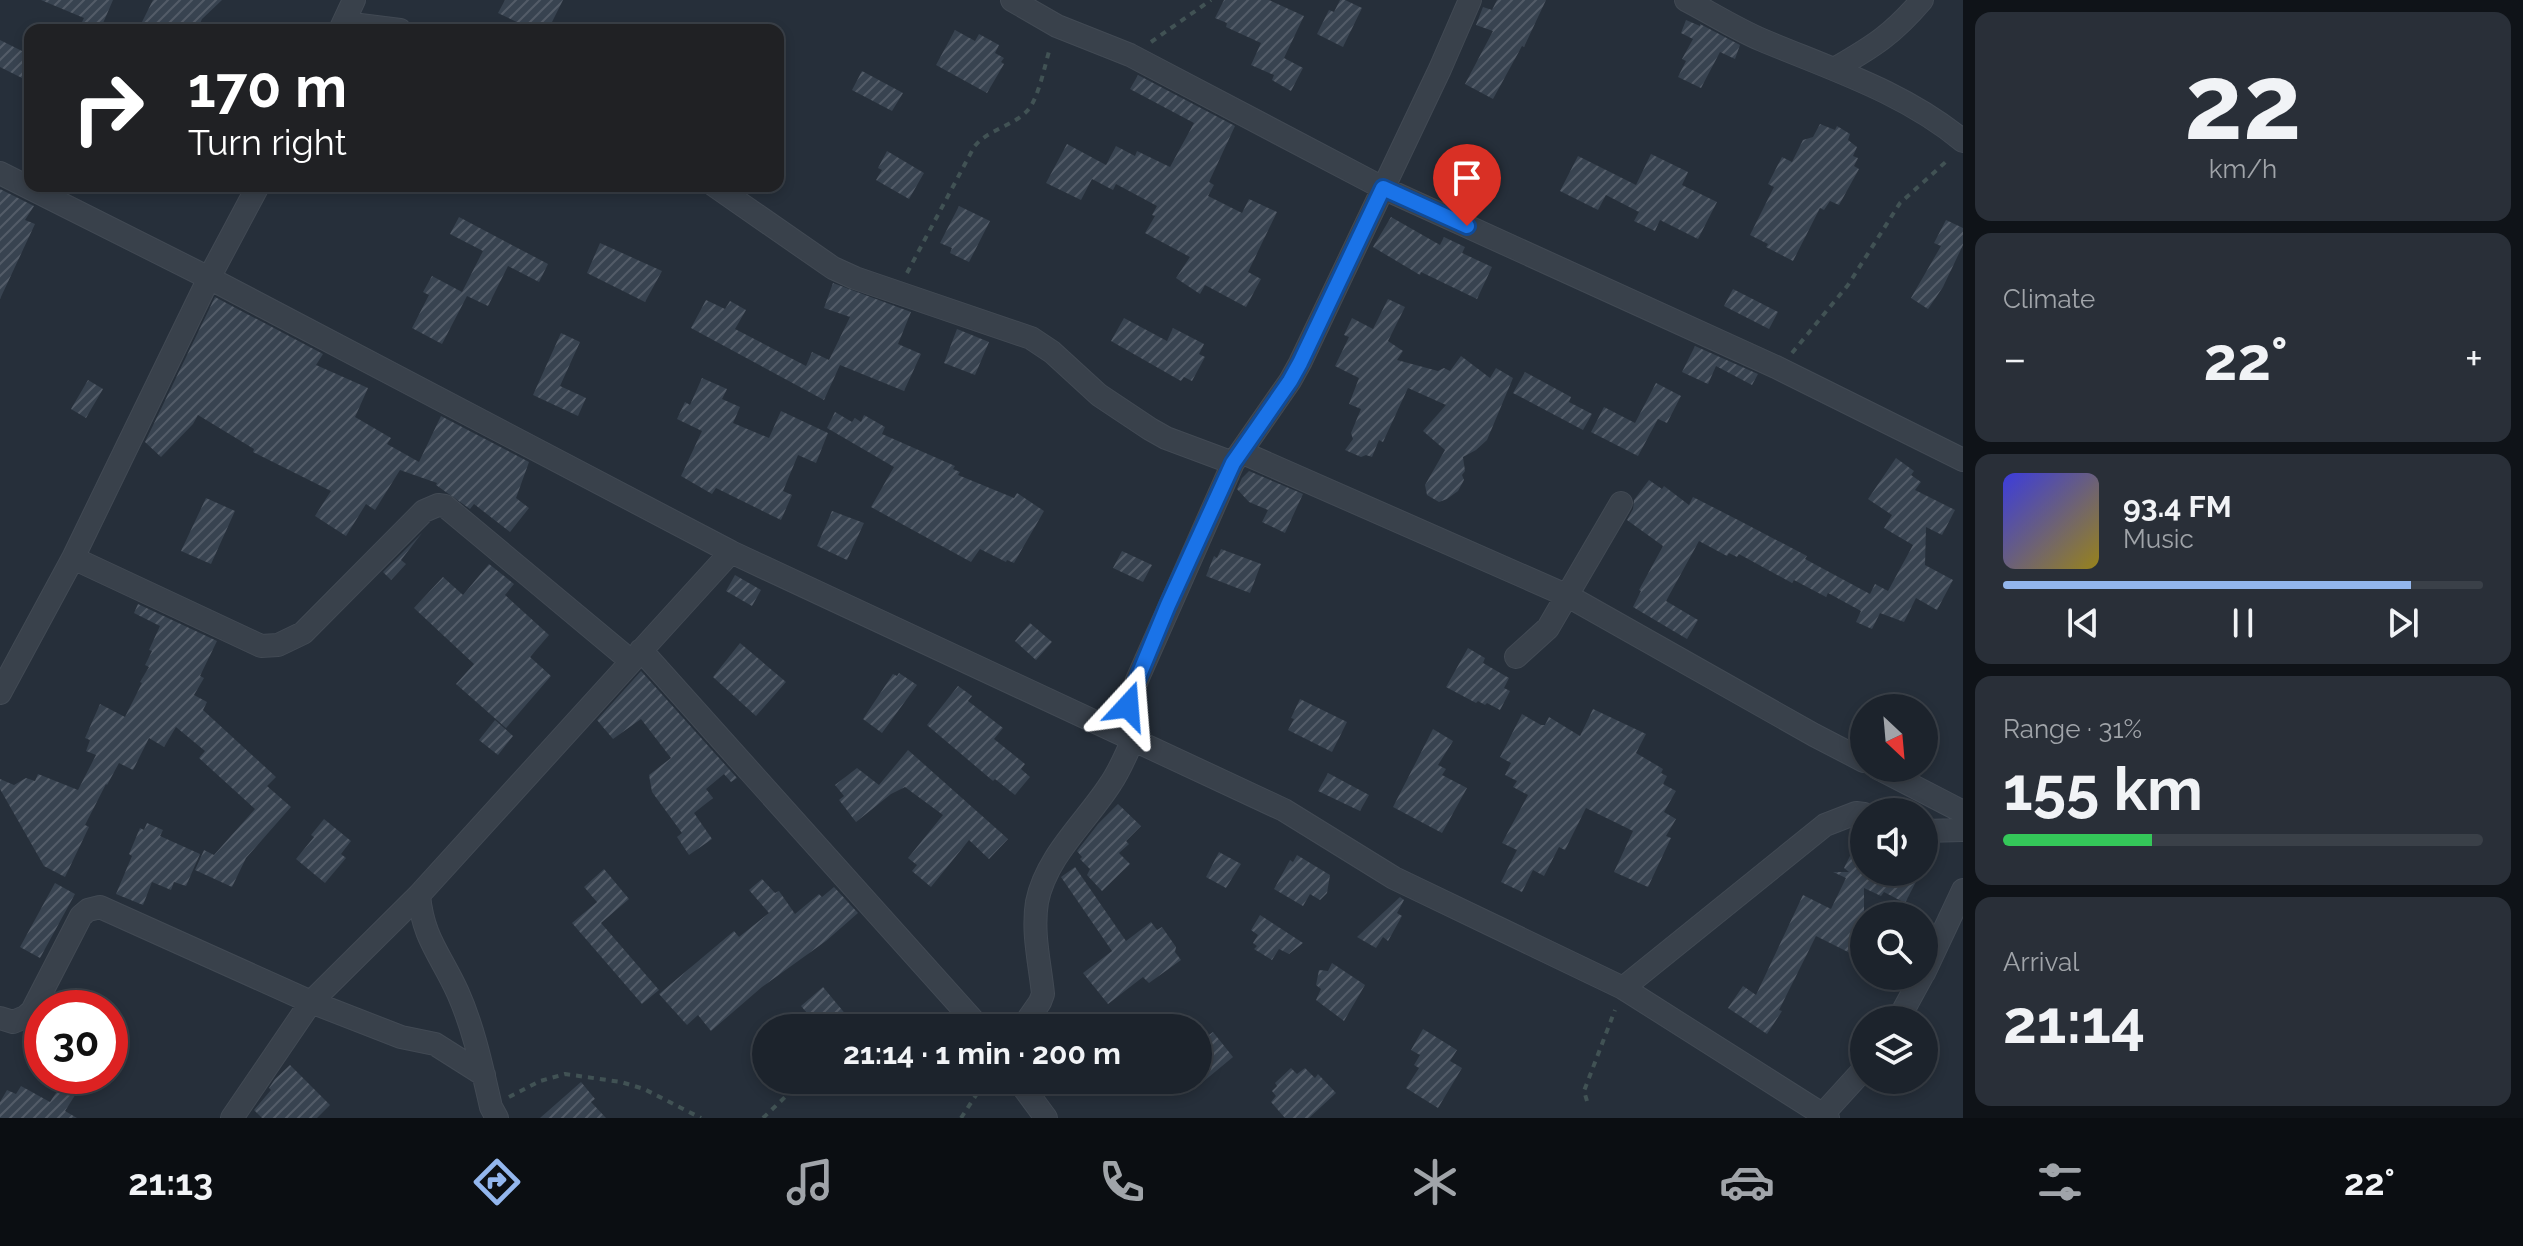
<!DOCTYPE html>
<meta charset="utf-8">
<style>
body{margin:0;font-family:Raleway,sans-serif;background:#292f38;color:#f1f3f6;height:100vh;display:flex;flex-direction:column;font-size:30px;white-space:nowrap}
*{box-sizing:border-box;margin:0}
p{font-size:26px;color:#a0a4a9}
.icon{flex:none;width:44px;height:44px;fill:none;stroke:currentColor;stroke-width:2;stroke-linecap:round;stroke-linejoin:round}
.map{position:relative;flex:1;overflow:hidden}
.side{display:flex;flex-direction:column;gap:12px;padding:12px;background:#0f1318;width:560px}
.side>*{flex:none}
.banner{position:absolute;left:24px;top:24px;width:760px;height:168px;border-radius:16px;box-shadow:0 4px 12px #0003,0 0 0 2px #3a4048;background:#202124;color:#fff;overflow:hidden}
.needle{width:52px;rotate:154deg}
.tools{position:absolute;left:1850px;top:694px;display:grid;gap:16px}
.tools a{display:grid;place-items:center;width:88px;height:88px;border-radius:50%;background:#1c232c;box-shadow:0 4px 12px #0003,0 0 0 2px #3a4048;font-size:40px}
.speed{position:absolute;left:24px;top:990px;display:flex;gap:16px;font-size:40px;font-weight:700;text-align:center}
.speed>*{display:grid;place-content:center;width:104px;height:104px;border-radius:50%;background:#1c232c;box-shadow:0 4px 12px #0003,0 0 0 2px #3a4048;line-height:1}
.speed .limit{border:12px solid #d22;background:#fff;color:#111}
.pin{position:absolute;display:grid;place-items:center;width:68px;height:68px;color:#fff;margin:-82px -34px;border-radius:50% 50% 50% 0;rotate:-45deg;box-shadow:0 0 8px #0007}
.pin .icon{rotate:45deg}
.me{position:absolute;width:88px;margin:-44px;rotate:19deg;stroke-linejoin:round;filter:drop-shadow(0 0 6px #0008)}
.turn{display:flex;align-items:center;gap:28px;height:168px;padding:0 32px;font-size:36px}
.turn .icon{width:104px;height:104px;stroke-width:2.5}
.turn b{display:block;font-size:56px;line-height:68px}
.big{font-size:60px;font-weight:700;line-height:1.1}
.side .card{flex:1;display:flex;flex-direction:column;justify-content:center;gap:12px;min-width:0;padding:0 28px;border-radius:16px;background:#292f38}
.side .dial{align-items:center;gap:0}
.dial b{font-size:104px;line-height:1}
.song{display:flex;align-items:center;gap:24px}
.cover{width:96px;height:96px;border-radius:12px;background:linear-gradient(135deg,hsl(240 70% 55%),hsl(50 70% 35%))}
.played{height:8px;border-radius:4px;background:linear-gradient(90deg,#93b6ed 85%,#3a4048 85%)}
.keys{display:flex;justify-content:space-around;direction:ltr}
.heat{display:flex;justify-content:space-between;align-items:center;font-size:44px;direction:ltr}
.charge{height:12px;border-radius:6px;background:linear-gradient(90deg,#34c759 31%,#3a4048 0)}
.trip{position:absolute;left:752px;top:1014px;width:460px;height:80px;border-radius:40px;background:#1c232c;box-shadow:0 4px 12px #0003,0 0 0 2px #3a4048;font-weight:700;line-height:80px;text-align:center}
.menu{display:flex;height:128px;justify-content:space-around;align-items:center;background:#0b0e12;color:#a0a4a9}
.menu .icon{width:56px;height:56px}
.menu .current{color:#93b6ed}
.menu b{font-size:36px;color:#f1f3f6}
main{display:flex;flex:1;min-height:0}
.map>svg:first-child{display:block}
.building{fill:url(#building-hatch)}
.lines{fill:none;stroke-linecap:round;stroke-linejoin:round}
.minor-casing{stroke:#424a54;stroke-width:24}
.path{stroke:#415254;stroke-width:4;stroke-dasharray:6 6;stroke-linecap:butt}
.minor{stroke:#39414b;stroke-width:22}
.route-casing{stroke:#114b97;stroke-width:20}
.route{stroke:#1a73e8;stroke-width:14}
</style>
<main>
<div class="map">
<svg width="1963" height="1118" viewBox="0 0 1963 1118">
<defs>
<pattern id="building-hatch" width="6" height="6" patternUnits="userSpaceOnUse" patternTransform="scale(2)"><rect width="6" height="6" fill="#384350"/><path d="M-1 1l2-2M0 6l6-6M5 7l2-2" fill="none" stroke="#535c68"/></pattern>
</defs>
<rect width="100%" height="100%" fill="#262f3a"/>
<!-- building -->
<path class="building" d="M41,0h72l-13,30h-22l6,-12z
M153,0h69l-20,19 -5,11h-59z
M505,0h58l-15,30h-15l-35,-17z
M1224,0h45l35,16 -20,42 19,10 -12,23 -19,-11 2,-5 -23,-10 10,-22 -35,-16 1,-4 -12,-5z
M1340,0h5l17,8 -19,39 -26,-13 12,-24 5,2z
M1497,0h49l-22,47 -2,-1 -29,53 -28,-15 28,-53 -17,-6 7,-18 9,3z
M1686,20l14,6v-2l40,21 -5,14 -15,-7 -19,36 -23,-11 8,-16 -4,-2 11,-20 -12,-6z
M955,30l20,11 4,-7 20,11 -4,8 9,5 -3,4 3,2 -17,29 -51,-28z
M0,40l30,15v27l-30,-15z
M862,71l41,22 -11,18 -40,-21z
M1138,75l97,51 -26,56 5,3 -6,11 34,17 7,-14 28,13 -29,60 13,7 -15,28 -41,-22 -5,9 -24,-16 14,-21 -45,-24 10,-17 -3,-1 5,-9 -41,-22 -3,6 -21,-11 -11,21 -35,-17 21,-39 39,21 10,-19 19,10 2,-5 33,16 24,-44 -64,-34z
M1820,124l15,6 2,-4 13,8 -2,6 9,7 -4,9 5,2 -4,8 5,3 -20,36 -9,-4 -6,9 -4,-2 -27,53 -27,-14 2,-3 -18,-9 24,-48 -6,-3 14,-27 10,5 11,-22 10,-3z
M887,151l37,22 -15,26 -33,-19 6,-10 -4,-2z
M1651,154l37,18 -6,13 35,17 -19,37 -38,-19 -5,11 -21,-10 5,-9 -33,-17 -8,15 -38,-19 18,-35 58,29z
M0,189l34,17 -9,14 10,4 -35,75z
M959,206l31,15 -21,41 -19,-9 2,-5 -12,-5z
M459,217l89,47 -9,18 -31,-16 -20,40 -21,-10 -25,48 -30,-16 17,-33 -6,-3 9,-16 30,16 21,-41 -33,-17z
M1391,217l49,28 4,-8 21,10 -3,6 30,14 -15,32 -56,-27 -1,3 -47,-28z
M1946,220l17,8v17l-20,42 -15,22 -17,-11 30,-52 -7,-3z
M600,243l62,28 -17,31 -58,-29z
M833,283l78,29 -13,32 23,10 -17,37 -64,-26 -16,35 -133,-72 15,-28 19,9 5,-8 16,9 -11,19 71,37 6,-14 17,8 21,-43 -26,-9z
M1733,289l45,23 -9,17 -45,-23z
M215,297l108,57 -7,11 52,23 -13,29 36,21 -4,6 32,18 22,-46 88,46 -13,36 13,10 -19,24 -36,-28 -4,5 -34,-24 1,-2 -37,-13 -25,40 -9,-6 -20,32 -31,-20 16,-25 -78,-39 1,-3 -56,-34 -5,9 -32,33 -16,-15z
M1388,299l17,8 -17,34 15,10 -6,9 41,11 6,-3 6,3 11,-15 29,22 6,-10 17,10 -26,62 -11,10 -13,7 2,14 -3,4 2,5 -6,11 -11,8 -8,3 -12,-7 -2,-10 20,-35 -22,-19 23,-26 -38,-17 -25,54 -4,-2 -7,17 -6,-2 -5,2 -16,-7 8,-11 -2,-6 10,-24 -12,-5 10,-26 -24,-12 14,-29 -5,-2 8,-17 21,11z
M1124,318l43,23 6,-13 31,16 -5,10 6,3 -13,24 -8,-4 -3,4 -70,-40z
M957,329l32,13 -14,33 -31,-12z
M561,333l19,9 -20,44 26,12 -8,18 -45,-21z
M1695,346l63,28 -6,11 -36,-19 -8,18 -26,-12z
M1525,372l46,25 -2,5 23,12 -9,16 -70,-37z
M702,378l25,11 -5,10 18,8 -7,16 36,15 12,-27 47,22 -12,30 -18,-8 -15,36 9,4 -11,25 -65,-32 -4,6 -31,-18 21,-45 -25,-12 8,-17 5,3z
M88,380l15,9 -17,29 -15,-9z
M1656,383l25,13 -14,27 -9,-4 -20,37 -47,-24 13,-25 31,16z
M835,412l17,10 3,-4 6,4 3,-7 21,12 -3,7 73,32 -2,3 7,3 -2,3 56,23 3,-5 27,18 -30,52 -7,-3 -1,2 -26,-13 -9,13 -100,-55 23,-40 -67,-39z
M1896,458l18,13 -3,4 10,7 -6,8 40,20 -13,25 -16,-8 -1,38 28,15 -16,30 -21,-12 -12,24 -24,-9 -8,16 -16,-7 5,-11 -33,-18 -2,4 -32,-17 -2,3 -53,-29 -2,3 -8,-4 -2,3 -28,-15 -33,60 32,19 -11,19 -54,-32 8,-16 -2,-1 24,-44 -36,-26 6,-11 1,-9 15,-20 13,9 2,-3 25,19 4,-8 47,24 67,35 -2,3 65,35 5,-10 13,7 25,-46 -29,-17 8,-13 -24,-16z
M1249,471l54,23 -18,39 -23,-11 6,-12 -19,-8 -12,-13 5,-11z
M206,498l29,13 -24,53 -30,-13z
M832,511l32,12 -17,37 -30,-14z
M422,533l-21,27 5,4 -15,16 -8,-8z
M1221,549l40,15 -11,29 -44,-17 8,-20 3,2z
M1122,551l30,14 -9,17 -30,-14z
M489,564l25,20 -9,11 44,40 -19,22 21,19 -45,52 -50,-44 18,-20 -60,-56 29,-31 20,18z
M735,575l26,15 -9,16 -26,-15z
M138,604l79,37 -17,35 4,2 -10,17 13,7 -4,8 73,67 -9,9 24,21 -45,51 -14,29 -37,-17 9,-20 10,5 41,-46 -56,-51 6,-7 -29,-24 -12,20 -15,-9 -16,32 -14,-7 -12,22 -1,-1 -21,41 4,2 -24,50 -21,-11 -44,-77v-10l14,6 12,-7 9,3 3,-7 40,16 18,-35 -10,-4 4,-11 -5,-2 15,-34 25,13 17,-34 -2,-1 9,-15 -4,-2 7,-14 -3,-1 11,-24 -26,-13z
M1030,623l22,19 -16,18 -21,-19z
M740,643l46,39 -30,34 -43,-39z
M1468,648l17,10 -2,5 26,15 -5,10 6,3 -10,19 -13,-7 -2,2 -7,-4 -2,2 -30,-16z
M641,671l96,107 -6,4 -7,-8 -18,15 7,9 -19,15 18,26 -23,16 -12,-18 5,-4 -30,-41 -3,-17 22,-17 -30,-39 -28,20 -16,-19z
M899,673l18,12 -35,48 -19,-14 30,-45 4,2z
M958,686l14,10 -4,5 35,27 -9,11 31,25 -4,5 9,8 -15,18 -20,-16 -2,2 -66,-56z
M1300,699l47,23 -15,30 -44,-22 6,-11 -3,-1z
M1593,709l53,25 -10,19 27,16 -2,4 6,3 -4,8 13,7 -12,21 12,7 -10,17 5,2 -23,49 -34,-15 19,-41 -47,-23 -21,42 -6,-3 -15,29 -11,-6 -11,22 -21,-10 16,-32 -15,-7 26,-48 -15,-8 4,-6 -12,-6 6,-12 -11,-6 22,-43 19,11h4l4,-8 31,19z
M495,720l18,16 -15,19 -19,-15z
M1433,729l20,12 -15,24 8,4 -4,6 25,13 -25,45 -49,-26z
M908,750l100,89 -19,20 -20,-19 -38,47 -19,-16 5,-6 -9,-7 35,-43 -38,-28 -14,7 -35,28 -17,-22 5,-4 -9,-11 22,-17 22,17z
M1328,773l41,22 -9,16 -42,-20z
M1118,804l23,22 -15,15 3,3 -10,9 11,11 -28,27 -15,-16 3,-6 -10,-10 2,-2 -5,-6 21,-27z
M324,819l27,22 -10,13 5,4 -21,25 -29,-24 18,-22 -3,-2z
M147,823l16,7 -3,6 40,18 -14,32 -12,-4 -3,8 -19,-8 -9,23 -27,-11 16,-38 -3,-2 11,-26 4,2z
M1864,828v44h57l-16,31 -21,-11 -3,4 -17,-8v72l-48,-24 -37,74 3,1 -15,23 -39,-26 15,-22 13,9 47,-100 28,14 15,-31 -13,-6h16l-5,-4z
M1219,852l22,12 -15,24 -20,-11z
M1297,855l33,20 -3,18 -7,7 -10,-6 -7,12 -29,-17 16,-29 3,2z
M1075,867l51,74 25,-19 6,8 5,-3 14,20 -1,5 6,8 -32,23 -6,-6 -35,27 -25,-31 29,-22 -51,-74z
M604,869l25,30 -28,24 58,67 -17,14 -70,-81 25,-21 -13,-15z
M762,879l13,14 4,-2 16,23 24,-20 3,3 12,-10 24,26 -32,28 -64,46 -51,44 -13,-16 -11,10 -28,-31 75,-63 5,6 30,-24 -20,-23z
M55,883l20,11 -35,64 -20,-11z
M1400,897l4,3 -7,13 5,3 -14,25 -5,-4 -7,11 -19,-11z
M1260,915l43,28 -14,11 -10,-5 -7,11 -18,-11 3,-3 -4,-3 5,-8 -7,-5z
M1332,963l33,22 -21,36 -28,-21 5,-11 -5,-4 3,-15 9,1z
M823,987l34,41h-37l-19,-22z
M1423,1029l34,21 -7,11 12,7 -24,40 -32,-20 13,-20 -5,-3 6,-10 -9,-5z
M1213,1032l20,25 -35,29v-43z
M290,1065l40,40 -13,13h-55l-8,-8 17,-20 -2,-2 6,-9z
M1291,1068l6,6 8,-6 10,10 3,-4 18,19 -27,25h-24l-14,-16 5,-6 -4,-5 5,-5 -2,-3z
M63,1082l16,7 -14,22 12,7h-77v-16l7,-12 9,4 5,-8 29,16z
M581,1082l14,17 -4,3 15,16h-66z"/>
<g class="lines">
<!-- minor casing -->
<g class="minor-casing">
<path id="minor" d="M1012,0l45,26 73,29 253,133 393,179 187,93
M1686,0c25,13 50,29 76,40 69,29 142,52 201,101
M344,23l56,7
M340,30l14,-30
M1836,68c38,-22 57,-34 86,-68
M0,173l209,105 522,274 553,258 110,68 229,110 205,130
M715,186l118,82 22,10 176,60 21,14 47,43 51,34 16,9 67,25
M1241,452l327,144 246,139 50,26
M73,558l188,88 17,-1 25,-12 121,-122 14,-6 7,1 186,155
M641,650l339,378
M1516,657l32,-29 73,-125
M0,693l73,-135 136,-280 49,-92
M1120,733l17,-53 96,-217 57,-82 10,-18 140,-294 30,-69
M1878,768l85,44
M1924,831l39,-1
M419,895c4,44 22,60 39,98 16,36 24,75 33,114l6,11
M1924,973l39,-83
M1623,988l202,-163 31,-12 8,1
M0,1018l13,4 12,-5 7,-6 49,-95 7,-6 12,-3 211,95 90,35 34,7 49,31
M1898,1020l24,-44
M1022,1028l18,-26 3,-8c-3,-30 -11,-61 -6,-92 9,-46 50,-81 74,-119 9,-13 15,-29 22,-43
M1018,1080l28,38
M1823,1114l41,-45
M232,1118l79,-116 108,-107 312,-343"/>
</g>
<!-- path -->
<path class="path" d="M1151,42l60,-42
M907,273l67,-126c14,-18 40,-21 54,-37 11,-13 17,-46 22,-62
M1792,353l56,-68 52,-82 49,-44
M509,1097l31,-16 25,-7 56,8 23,7 57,29
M1587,1101l-3,-10 31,-81
M763,1118l40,-38
M961,1118l25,-38"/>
<!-- minor -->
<use href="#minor" class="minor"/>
</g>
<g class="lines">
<!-- route casing -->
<g class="route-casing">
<path id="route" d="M1128,706l9,-26 31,-75 65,-142 57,-82 10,-18 83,-175 84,38"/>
</g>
<!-- route -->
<use href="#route" class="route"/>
</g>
</svg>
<div class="tools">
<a><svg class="needle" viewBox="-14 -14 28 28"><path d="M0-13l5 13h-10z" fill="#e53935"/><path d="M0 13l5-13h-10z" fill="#a0a4a9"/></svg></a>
<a><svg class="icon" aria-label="sound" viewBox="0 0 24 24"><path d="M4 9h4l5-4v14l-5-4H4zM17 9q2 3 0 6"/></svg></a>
<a><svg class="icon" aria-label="search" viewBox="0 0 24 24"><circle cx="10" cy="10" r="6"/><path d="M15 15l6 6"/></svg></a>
<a><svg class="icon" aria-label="layers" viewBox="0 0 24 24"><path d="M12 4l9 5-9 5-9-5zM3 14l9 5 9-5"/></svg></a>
</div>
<div class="speed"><div class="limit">30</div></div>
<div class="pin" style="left:1467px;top:226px;background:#d93025"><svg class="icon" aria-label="arrive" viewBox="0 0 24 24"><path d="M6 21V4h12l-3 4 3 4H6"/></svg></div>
<svg class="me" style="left:1128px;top:706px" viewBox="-20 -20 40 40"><path d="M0-17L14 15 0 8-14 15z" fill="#1a73e8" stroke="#fff" stroke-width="4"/></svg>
<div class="trip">21:14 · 1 min · 200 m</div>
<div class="banner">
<div class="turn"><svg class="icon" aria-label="right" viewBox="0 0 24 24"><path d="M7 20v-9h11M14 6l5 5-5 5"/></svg><div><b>170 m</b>Turn right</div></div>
</div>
</div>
<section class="side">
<div class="card dial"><b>22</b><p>km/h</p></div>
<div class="card"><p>Climate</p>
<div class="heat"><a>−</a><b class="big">22°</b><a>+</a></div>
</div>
<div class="card">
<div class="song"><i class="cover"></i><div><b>93.4 FM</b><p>Music</p></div></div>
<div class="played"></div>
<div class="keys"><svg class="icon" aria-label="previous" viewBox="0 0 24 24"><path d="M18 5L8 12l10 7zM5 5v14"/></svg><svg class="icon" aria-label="pause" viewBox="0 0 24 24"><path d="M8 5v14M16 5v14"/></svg><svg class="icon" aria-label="next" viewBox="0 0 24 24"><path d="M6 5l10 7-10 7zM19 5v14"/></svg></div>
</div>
<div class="card"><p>Range · 31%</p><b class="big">155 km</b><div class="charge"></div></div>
<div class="card"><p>Arrival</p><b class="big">21:14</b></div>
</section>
</main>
<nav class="menu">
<b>21:13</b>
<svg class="icon current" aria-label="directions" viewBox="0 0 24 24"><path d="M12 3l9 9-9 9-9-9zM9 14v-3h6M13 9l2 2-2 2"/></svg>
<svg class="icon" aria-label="music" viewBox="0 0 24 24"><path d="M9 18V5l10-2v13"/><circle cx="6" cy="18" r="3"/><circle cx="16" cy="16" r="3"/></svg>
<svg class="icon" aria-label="phone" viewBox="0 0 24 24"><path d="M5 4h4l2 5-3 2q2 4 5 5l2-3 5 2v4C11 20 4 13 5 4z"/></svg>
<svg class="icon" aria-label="climate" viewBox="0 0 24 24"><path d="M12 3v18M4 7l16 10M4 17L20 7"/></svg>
<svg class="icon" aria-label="car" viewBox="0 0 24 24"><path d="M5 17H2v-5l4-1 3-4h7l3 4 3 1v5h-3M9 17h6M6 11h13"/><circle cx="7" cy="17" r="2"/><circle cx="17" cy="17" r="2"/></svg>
<svg class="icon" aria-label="filters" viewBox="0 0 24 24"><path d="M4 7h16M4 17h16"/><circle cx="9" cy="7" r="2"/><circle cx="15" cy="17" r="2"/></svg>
<b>22°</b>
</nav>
